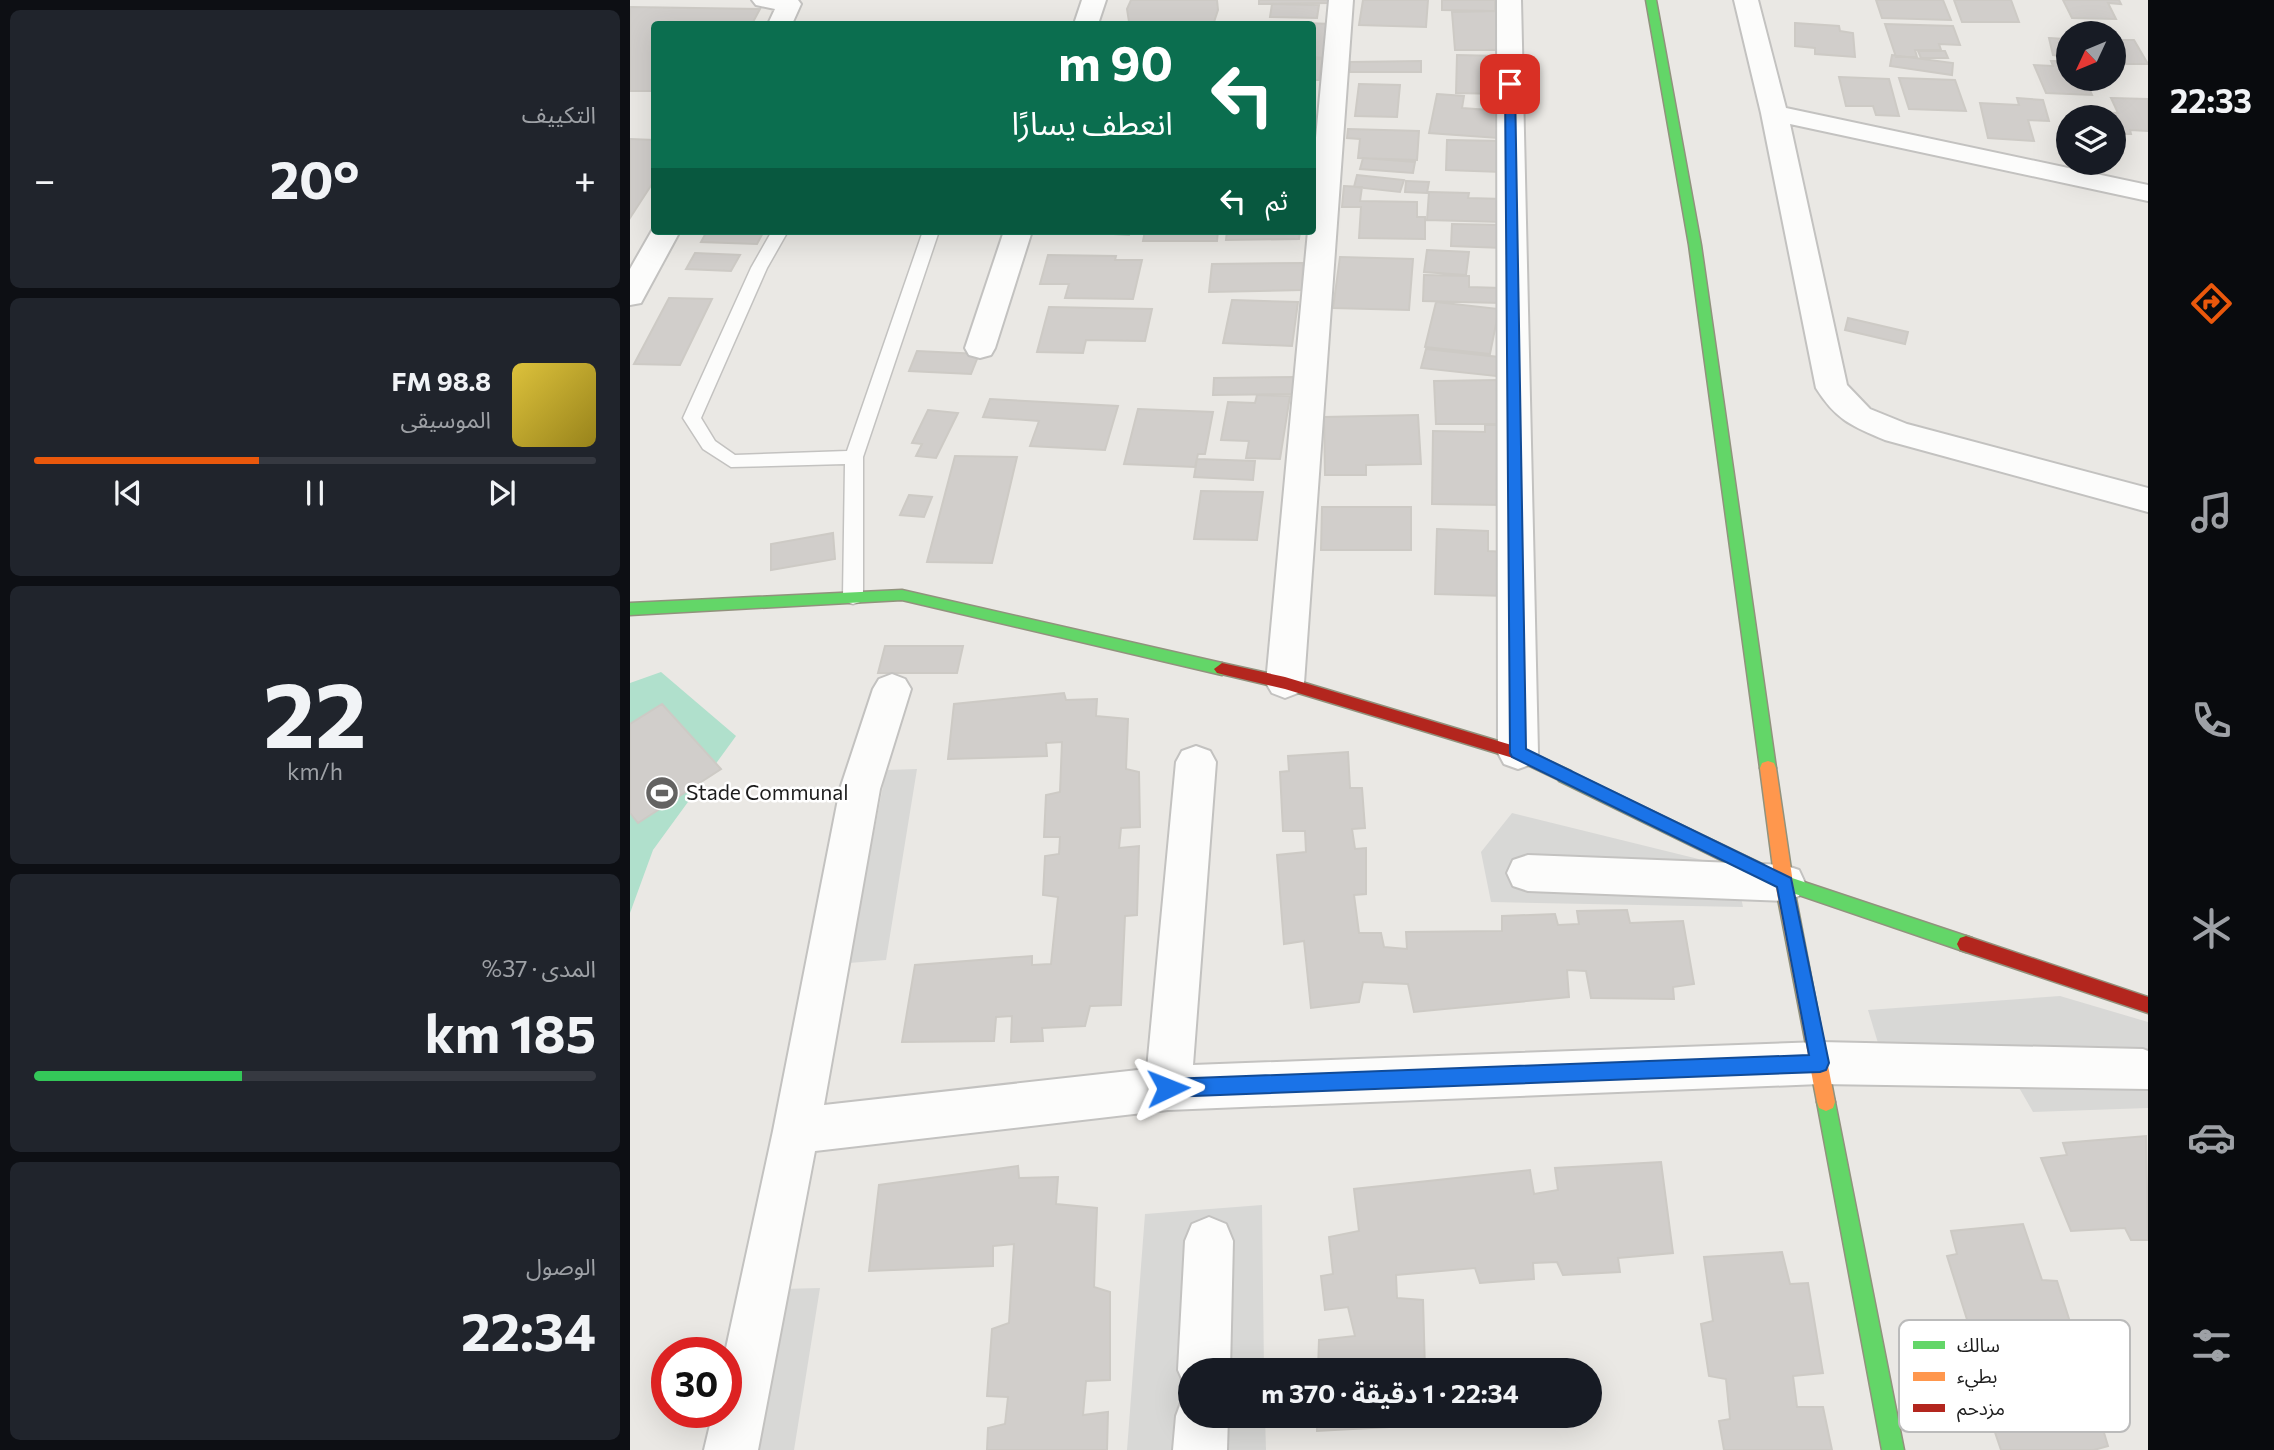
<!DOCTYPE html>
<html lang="ar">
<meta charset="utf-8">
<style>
body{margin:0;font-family:Commissioner,"Noto Sans Arabic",sans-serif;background:#20242c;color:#f1f3f6;direction:rtl;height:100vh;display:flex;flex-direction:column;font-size:26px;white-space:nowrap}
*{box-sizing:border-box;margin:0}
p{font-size:23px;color:#9ea1a6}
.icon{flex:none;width:38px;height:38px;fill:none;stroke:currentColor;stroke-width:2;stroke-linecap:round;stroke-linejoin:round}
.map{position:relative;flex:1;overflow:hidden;direction:ltr}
.sheet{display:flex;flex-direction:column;gap:10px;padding:10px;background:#0d0f14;width:630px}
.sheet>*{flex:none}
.top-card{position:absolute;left:21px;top:21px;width:665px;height:214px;border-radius:7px;box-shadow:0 7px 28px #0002;direction:rtl;background:#0b6e4f;color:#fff;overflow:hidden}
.needle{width:46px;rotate:226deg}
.controls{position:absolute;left:1426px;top:21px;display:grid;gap:14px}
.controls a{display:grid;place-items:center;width:70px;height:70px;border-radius:50%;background:#171b24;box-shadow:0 7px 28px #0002;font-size:35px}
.speed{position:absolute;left:21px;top:1337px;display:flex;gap:14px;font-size:35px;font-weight:700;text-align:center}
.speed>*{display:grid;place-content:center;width:91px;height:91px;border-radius:50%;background:#171b24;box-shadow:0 7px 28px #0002;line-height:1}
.speed .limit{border:10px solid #d22;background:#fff;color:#111}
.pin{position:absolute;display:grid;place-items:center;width:60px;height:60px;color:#fff;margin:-30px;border-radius:14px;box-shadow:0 4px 10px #0006}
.me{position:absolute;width:77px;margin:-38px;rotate:88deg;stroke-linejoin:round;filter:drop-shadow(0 0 5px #0008)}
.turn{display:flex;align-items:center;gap:24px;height:147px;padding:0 28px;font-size:32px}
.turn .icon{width:91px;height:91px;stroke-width:2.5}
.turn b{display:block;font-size:49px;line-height:60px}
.then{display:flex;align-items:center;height:66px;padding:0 28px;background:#0003;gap:14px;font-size:26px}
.big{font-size:52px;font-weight:700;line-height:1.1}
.sheet .widget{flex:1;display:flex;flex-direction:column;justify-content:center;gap:10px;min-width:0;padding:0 24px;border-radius:10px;background:#20242c}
.sheet .dial{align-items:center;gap:0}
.dial b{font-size:91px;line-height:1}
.song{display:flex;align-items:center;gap:21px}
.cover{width:84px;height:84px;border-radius:10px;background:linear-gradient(135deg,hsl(50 70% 55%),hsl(50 70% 35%))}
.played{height:7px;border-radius:4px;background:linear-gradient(90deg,#ea580c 40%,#363941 40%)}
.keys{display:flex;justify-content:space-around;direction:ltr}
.heat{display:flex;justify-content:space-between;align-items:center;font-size:38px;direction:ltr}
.charge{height:10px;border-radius:5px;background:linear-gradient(90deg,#34c759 37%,#363941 0)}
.trip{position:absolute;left:548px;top:1358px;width:424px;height:70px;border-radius:35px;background:#171b24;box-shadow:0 7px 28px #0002;font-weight:700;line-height:70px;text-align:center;direction:rtl}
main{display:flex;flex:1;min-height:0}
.tab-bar{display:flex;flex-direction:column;width:126px;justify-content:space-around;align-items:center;background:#090b0e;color:#9ea1a6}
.tab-bar .icon{width:49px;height:49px}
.tab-bar .on{color:#ea580c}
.tab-bar b{font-size:32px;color:#f1f3f6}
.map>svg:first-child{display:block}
.religious{fill:#d8d8d6}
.pitch{fill:#b0e0cc}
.building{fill:#d1cecb;stroke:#cdcac5;stroke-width:2}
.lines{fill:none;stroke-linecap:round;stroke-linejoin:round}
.lane-casing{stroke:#c3c2c0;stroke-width:3}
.street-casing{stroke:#c3c2c0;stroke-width:4}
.fast-casing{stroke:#91927d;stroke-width:3}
.slow-casing{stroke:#91927d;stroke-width:3}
.jam-casing{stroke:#91927d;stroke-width:3}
.lane{fill:#fcfcfb;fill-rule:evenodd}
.street{fill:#fcfcfb;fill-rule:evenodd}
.fast{fill:#63d668;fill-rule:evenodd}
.slow{fill:#ff974d;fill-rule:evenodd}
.jam{fill:#b3261e;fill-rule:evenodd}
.route{fill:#1a73e8;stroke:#114b97;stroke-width:2}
.labels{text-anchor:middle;stroke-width:5;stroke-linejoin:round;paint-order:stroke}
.poi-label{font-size:21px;fill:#1c1c1c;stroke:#fff;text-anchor:start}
.key{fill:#fff;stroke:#bbb;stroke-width:2}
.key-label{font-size:19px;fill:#1c1c1c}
</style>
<main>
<nav class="tab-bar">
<b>22:33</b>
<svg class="icon on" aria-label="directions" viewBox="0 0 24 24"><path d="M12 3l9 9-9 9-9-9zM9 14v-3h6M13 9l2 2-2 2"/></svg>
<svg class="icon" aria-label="music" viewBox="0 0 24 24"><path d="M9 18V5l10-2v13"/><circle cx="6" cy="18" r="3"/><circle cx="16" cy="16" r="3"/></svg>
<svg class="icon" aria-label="phone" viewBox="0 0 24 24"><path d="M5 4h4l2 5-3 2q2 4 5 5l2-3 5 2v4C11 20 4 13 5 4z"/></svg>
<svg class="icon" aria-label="climate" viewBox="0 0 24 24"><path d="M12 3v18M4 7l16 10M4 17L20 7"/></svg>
<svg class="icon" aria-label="car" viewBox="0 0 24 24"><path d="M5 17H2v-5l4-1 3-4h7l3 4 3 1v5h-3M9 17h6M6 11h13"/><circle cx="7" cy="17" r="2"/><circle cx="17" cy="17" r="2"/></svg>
<svg class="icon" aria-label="filters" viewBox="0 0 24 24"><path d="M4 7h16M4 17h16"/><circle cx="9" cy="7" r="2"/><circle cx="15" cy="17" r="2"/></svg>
</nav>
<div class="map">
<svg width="1518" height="1450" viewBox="0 0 1518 1450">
<rect width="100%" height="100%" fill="#eae8e4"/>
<!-- religious -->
<path class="religious" d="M287,769l-31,191 -37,3 37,-193z
M882,813l223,55 8,39 -252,-5 -10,-50z
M1430,996l88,26v86l-115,4 -19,-33 -123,7 -23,-76z
M632,1205l2,165h-74v46h75l1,34h-139l18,-236z
M190,1288l-26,162h-44l31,-161z"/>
<!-- pitch -->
<path class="pitch" d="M31,672l75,64 -83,114 -23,63v-230z"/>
<!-- building -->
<path class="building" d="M501,0h86l1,10 -4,12 -26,2 -59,-2 -2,-13z
M629,0h71v3l-71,1z
M733,0h65l-2,27 -67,-2z
M812,0h53v11l-53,-1z
M1246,0h67l8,20 -69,-2z
M1324,0h57l8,22h-57z
M1433,0h56l2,4 -13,-1 8,16 -44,-1z
M642,4l47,1 -2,13 -47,-1z
M0,7l130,2 -8,15h-98v67h-24z
M869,11l5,39h-49l-3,-38z
M648,22l53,2 -5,34 -14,-1v-33h-35z
M1165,23l44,3 1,5 13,2 2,24 -40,-3v-6l-20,-2z
M1255,24l68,2 7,19 -21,-1 2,6h-26l2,7h-21z
M1464,31h19l6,9h15l14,24h-31l-3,-5v-26h-19z
M1419,38l16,1 3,18 -15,-2z
M1288,51h27l3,7h-27z
M827,55l43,1 1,38 -45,-1z
M1262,55l61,8 -1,12 -62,-9z
M682,59h10l-3,21h-7z
M791,61v11h-71v-10z
M1421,61h17v18h17l7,16 -46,-2 -12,-28 19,1z
M1209,77l50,2 10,37 -23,-1 -3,-9h-27z
M1269,78l56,2 11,31 -57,-2z
M729,84l41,1 -3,32 -42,-1z
M807,94l27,2 -2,12 40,3 -4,27 -69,-5z
M1387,98l26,2 6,21 -21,-1 6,21 -46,-3 -8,-35 39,2z
M1481,98l37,1v32l-18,-1 1,4h-17v-17h-19l-2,-5 25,1z
M718,129l71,2 -2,29 -59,-2 2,-19 -13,-1z
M0,139l24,1v41l-24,37z
M817,140l55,1v31l-56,-2z
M733,158l52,4 -2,11 -53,-4z
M727,175l47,5 -4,12 -46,-5z
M776,181l23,1 -2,11 -22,-1z
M714,186l18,1 -2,14 57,1v15h8v22l-66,-1 2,-31h-19z
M799,192l40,1 -1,5 35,1v23l-76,-2z
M822,224l51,1v23l-52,-2z
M77,231h57l-7,13 -56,-2z
M434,231h66l-1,4z
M515,231h73l-1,10h-74z
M597,231h73l-1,8 -73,1z
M797,250l42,2 -3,23 -42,-3z
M65,253l45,2 -9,16 -45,-2z
M418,255l68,1 -1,4h27l-9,39 -68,-1 4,-14h-29z
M710,257l73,2 -4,51 -76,-2z
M673,263l-1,27 -93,2 3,-28z
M794,275l45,1v11l32,1v15l-78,-2z
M39,298l43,1 -32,66 -46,-1z
M602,300l66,2 -6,44 -69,-3z
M806,302l63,7 -9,45 -65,-7z
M419,307l103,2 -7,32 -59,-1 -3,13 -46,-1z
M1218,318l60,14 -3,12 -60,-14z
M796,349l82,9 -3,19 -84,-9z
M287,351l62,3 -8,20 -62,-3z
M665,377l-1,17 -81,1 1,-17z
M870,380l4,44h-68l-2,-43z
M627,395l33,1 -10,63 -34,-1 3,-17 -28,-1 7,-38 27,1z
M360,399l128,7 -13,44 -75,-4 9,-25 -56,-4z
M508,409l75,3 -8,42h-7l-3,13 -71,-3z
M298,410l30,3 -22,45 -20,-2 6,-12 -10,-1z
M788,415l3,49 -55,1v10h-41l-1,-58z
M855,425h17l3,80 -73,-1 1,-73 52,1z
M325,456l62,1 -25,106 -65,-1z
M567,459l58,2 -2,19 -59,-3z
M571,491l62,1 -6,48 -63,-1z
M279,495l23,2 -8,20 -24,-2z
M692,507h89v43h-90z
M807,529l51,2v20l18,1v44l-71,-2z
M203,533l2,26 -64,11v-26z
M255,646h78l-6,27h-79z
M434,693l2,7 31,-1 -1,17 32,3 -2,50 13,3 1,55 -19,1 -2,20 20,-2 -2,69 -12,1 -4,89 -31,1 -5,20 -43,2 1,13 -32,1 1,-26 -16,1 -2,24 -92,1 13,-77 117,-9v9l19,-1 7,-67 -15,-2 2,-39 14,-2 1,-17h-16l2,-42 14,-3 2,-50 -16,1 1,13 -99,3 6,-55z
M32,704l59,65 -83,54 -8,-10v-89z
M718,752l2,36h12l3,40 -13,1 3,20 11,-1v46l-12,1 5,38h22l3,14 23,2 -1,-17 96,-1v-15l53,-2 3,11 21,-1 -2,-13 50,-1 3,13 53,-2 11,63 -21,3 1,12 -83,-1 -5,-27 -19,-1 2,27 -155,15 -6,-28 -45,-2 -4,20 -48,6 -7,-67 -20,3 -7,-89 29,-3 -1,-21h-22l-3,-59 9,-1 -1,-15z
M1516,1136l2,104h-17l-6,-12 -54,3 -30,-73 26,-3 -4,-12z
M1031,1162l12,91 -55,5 2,14 -57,3 -6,-13 -24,1 1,16 -54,4 -5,-15 -79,7 1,23 26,2 2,70h-107l1,-30 36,-4 -7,-29 -23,3 -4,-34 12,-2 -4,-37 30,-6 -5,-42 176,-19 4,24 24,-4 -3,-22z
M388,1166l1,12 39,-1 -2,27 41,4 -3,79 16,5v88l-24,1 -3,34 25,-3 -1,38h-120l1,-22 17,-4 3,-27 -21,-1 5,-67 17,-6 5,-79 -21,2v20l-124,5 10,-86z
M1393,1224l19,56 15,1 20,63 -15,1 12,32 13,-1 21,70 -14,4h-93l-22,-65 35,-4 -10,-33h-28l-29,-92 10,-2 -6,-23z
M1152,1252l8,32 18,-1 15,90 -30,3 4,31h26l9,43h-108l-5,-29 11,-2 -4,-40 -17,-3 -8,-52 12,-3 -9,-64z
M687,1416h109v9l-109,6z"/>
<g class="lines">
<!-- lane casing -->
<g class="lane-casing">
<path id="lane" d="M142,231h16l-21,37 -66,150 14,23 20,14 112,-4 76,-220h16l-76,226v140l-3,5 -7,2 -7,-2 -3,-5 2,-133 -114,3 -28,-18 -20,-31 68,-150z"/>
</g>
<!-- street casing -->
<g class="street-casing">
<path id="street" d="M122,0h46l3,4 -9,20h-24l7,-15 -19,-4z
M452,0h24l-8,24h-24z
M699,0h24l-49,683 -6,10 -13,5 -13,-5 -6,-10 42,-452h4v-51z
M867,0h24l17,753 -6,11 -14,5 -14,-5 -6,-11z
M1104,0h24l28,108 362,77v16l-358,-77 57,261 23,24 37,15 241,64v24l-263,-72c-33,-14 -49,-20 -69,-52l-55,-275z
M24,227v4h26l-39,72 -11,2v-36z
M374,231h28l-37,117 -4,7 -11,3 -11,-3 -4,-7z
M262,674l13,5 6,10 -31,100 -56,316 323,-36 29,-307 6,-11 14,-5 14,5 6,11 -23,303 627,-23 323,7 5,2v38l-328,-5 -652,26 -353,41 -57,299h-54l9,-38h13l-1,-59 48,-222 67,-342 33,-100 6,-10z
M898,855l256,10 15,5 6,13 -6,13 -15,5 -256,-10 -15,-5 -6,-13 6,-13z
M579,1217l17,7 7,17 -3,129h-40v20l-4,-2 -8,-18 7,-129 7,-17z
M560,1395v21h38l-1,34h-54l3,-34 7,-19z"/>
</g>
<!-- fast casing -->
<g class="fast-casing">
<path id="fast" d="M1016,0h10l45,245 75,523 -2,5h-12l-2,-5 -71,-523z
M272,590l320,73 8,6 -8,6 -320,-75 -272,15v-12z
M935,769l224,108 183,61 3,6 -3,6 -6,2 -188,-64 -219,-107 -2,-5 2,-5z
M1196,1093l7,3 2,6 69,348h-22l-65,-348 2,-6z"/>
</g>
<!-- slow casing -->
<g class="slow-casing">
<path id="slow" d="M1138,761l6,2 2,5 17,115 42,219 -2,6 -7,3 -7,-3 -2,-6 -42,-219 -15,-115 2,-5z"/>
</g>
<!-- jam casing -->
<g class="jam-casing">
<path id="jam" d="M592,663l63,14 233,70 53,24 2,5 -2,5 -6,2 -52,-25 -228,-69 -68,-16 -3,-4z
M1336,936l182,61v16l-188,-63 -3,-6 3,-6z"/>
</g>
<!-- lane -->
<use href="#lane" class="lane"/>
<!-- street -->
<use href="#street" class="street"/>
<!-- fast -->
<use href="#fast" class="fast"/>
<!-- slow -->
<use href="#slow" class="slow"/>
<!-- jam -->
<use href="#jam" class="jam"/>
</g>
<!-- route -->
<path class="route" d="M880,80l5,4 11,665 265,129 38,185 -3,7 -6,2 -652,25 -6,-3 -3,-6 3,-7 6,-2 641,-24 -32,-168 -265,-130 -2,-4 -5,-669z"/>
<!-- icons -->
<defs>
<g id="stadium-disc" transform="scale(1.75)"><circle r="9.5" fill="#646362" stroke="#fff"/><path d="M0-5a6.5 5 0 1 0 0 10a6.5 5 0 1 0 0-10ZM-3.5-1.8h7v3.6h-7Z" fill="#fff"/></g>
</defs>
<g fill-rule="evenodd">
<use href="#stadium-disc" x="32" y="793"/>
</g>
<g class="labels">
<!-- poi labels -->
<g class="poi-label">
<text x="56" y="800">Stade Communal</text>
</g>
</g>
<!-- legend -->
<rect x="1269" y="1320" width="231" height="112" rx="10" class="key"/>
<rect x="1283" y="1341" width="32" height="8" fill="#63d668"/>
<rect x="1283" y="1372" width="32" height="9" fill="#ff974d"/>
<rect x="1283" y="1404" width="32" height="8" fill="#b3261e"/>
<g class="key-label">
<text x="1327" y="1352">سالك</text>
<text x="1327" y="1383">بطيء</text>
<text x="1327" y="1415">مزدحم</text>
</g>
</svg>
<div class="controls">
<a><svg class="needle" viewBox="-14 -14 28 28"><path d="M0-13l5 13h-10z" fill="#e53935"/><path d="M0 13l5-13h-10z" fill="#9ea1a6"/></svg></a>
<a><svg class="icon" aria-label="layers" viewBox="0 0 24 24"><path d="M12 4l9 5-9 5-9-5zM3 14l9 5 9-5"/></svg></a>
</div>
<div class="speed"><div class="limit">30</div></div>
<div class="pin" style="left:880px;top:84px;background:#d93025"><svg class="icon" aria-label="arrive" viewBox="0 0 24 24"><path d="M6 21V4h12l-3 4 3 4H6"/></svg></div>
<svg class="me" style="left:538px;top:1088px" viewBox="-20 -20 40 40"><path d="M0-17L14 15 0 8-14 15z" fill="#1a73e8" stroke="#fff" stroke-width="4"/></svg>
<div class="trip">22:34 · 1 دقيقة · 370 m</div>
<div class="top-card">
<div class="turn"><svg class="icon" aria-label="left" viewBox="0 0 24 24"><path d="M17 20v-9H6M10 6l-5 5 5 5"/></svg><div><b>90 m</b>انعطف يسارًا</div></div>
<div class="then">ثم<svg class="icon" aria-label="left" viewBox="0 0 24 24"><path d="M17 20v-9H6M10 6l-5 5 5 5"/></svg></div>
</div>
</div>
<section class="sheet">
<div class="widget"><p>التكييف</p>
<div class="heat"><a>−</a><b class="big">20°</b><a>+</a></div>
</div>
<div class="widget">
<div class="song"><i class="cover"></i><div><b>98.8 FM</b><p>الموسيقى</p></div></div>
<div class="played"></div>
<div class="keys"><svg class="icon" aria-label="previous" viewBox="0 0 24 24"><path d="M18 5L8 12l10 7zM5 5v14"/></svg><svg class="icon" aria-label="pause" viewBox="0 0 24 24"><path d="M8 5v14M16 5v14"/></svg><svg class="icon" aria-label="next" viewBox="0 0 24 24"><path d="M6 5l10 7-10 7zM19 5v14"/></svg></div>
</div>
<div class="widget dial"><b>22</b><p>km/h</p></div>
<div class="widget"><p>المدى · 37%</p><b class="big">185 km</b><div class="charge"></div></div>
<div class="widget"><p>الوصول</p><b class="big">22:34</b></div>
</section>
</main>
